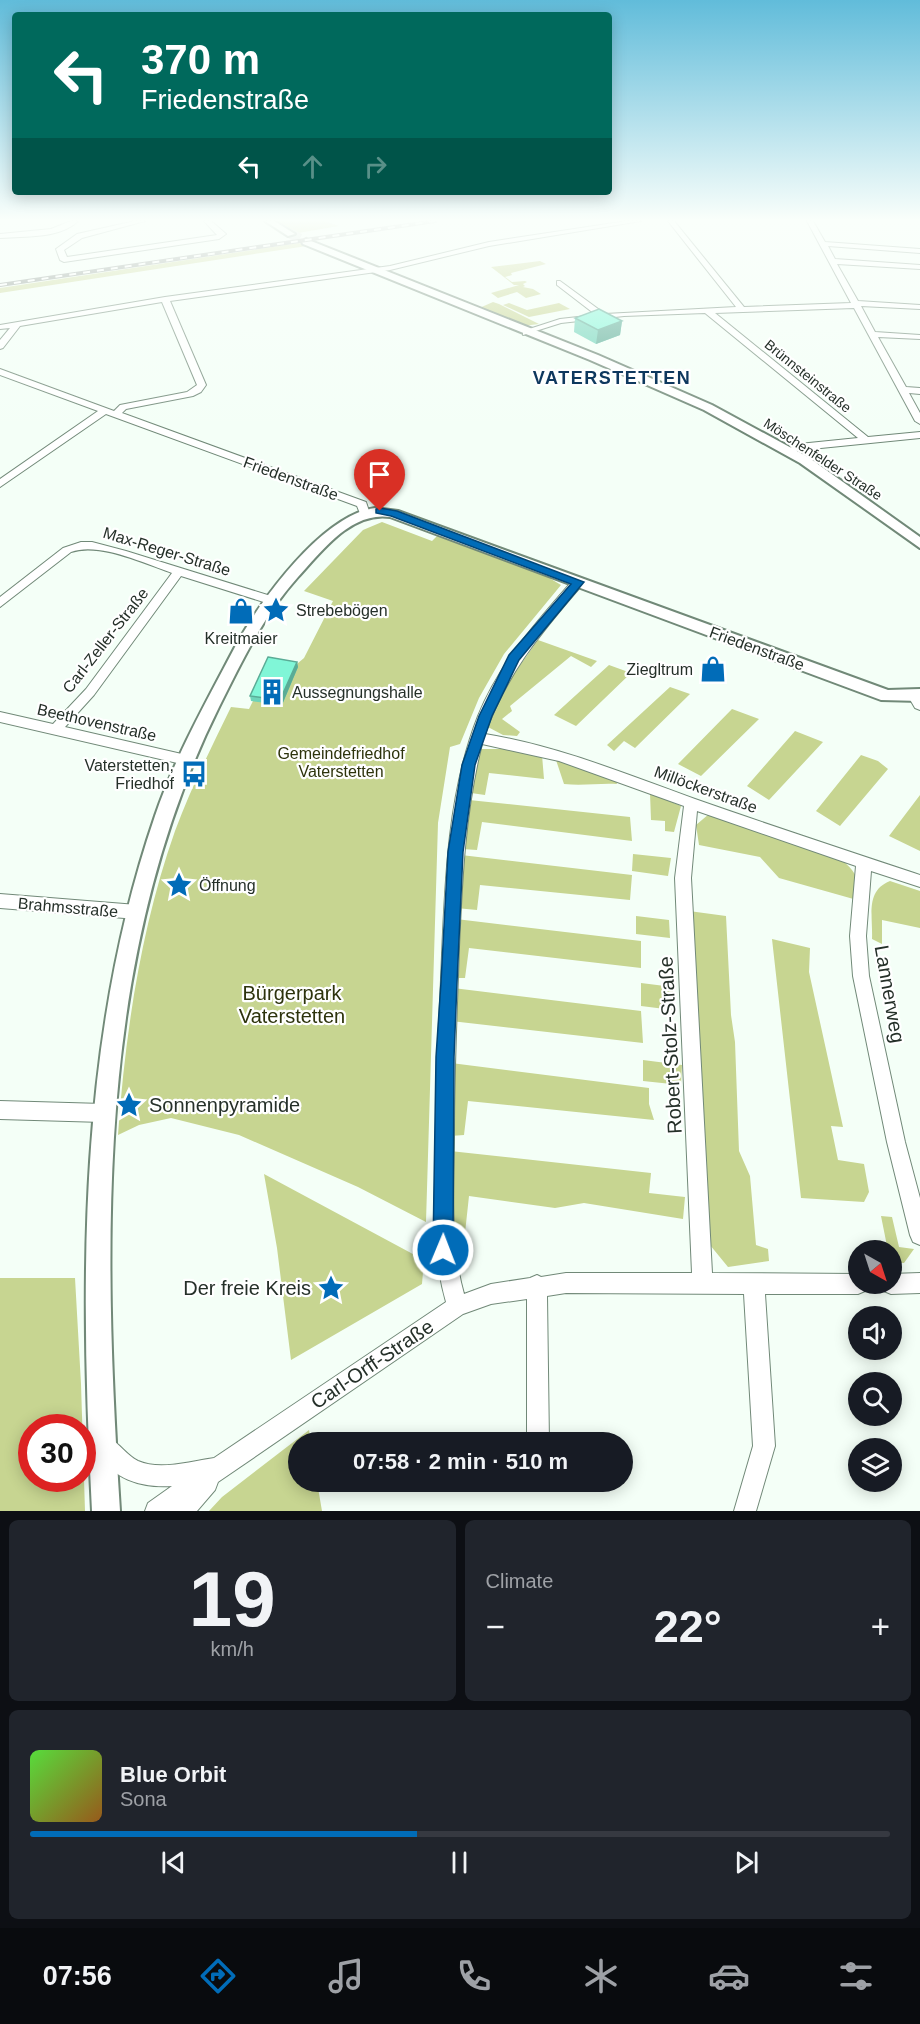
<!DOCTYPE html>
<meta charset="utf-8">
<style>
body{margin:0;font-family:Helvetica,sans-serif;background:#20242c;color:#f1f3f6;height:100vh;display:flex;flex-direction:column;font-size:22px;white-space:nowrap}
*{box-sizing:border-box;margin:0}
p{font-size:20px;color:#9ea1a6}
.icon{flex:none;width:33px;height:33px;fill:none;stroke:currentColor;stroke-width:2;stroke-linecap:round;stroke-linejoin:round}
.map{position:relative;height:1511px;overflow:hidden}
.sheet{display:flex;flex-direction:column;gap:9px;padding:9px;background:#0d0f14;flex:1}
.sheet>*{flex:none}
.hud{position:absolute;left:12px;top:12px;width:600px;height:183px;border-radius:6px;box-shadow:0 3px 15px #0003;background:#00695c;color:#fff;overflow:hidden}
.needle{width:39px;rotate:141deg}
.buttons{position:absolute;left:848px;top:1240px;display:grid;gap:12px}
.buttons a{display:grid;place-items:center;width:54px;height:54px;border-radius:50%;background:#171b24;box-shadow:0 3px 15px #0003;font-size:30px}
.speed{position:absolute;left:18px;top:1414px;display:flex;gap:12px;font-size:30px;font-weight:700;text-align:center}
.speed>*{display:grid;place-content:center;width:78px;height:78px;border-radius:50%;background:#171b24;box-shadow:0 3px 15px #0003;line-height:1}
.speed .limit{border:9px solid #d22;background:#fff;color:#111}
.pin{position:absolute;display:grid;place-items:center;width:51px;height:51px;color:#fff;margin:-62px -26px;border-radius:50% 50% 50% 0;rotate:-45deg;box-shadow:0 0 6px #0007}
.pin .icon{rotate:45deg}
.me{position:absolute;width:66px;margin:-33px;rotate:1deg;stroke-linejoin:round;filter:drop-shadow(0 0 4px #0008)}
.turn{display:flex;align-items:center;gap:21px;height:126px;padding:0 30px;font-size:27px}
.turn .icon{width:78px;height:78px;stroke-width:2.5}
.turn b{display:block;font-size:42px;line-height:51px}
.lanes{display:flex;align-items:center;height:57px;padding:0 30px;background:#0003;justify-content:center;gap:30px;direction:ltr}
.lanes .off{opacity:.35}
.big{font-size:45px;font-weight:700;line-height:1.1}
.sheet .card{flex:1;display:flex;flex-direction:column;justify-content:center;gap:9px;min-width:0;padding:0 21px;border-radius:9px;background:#20242c}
.sheet .dial{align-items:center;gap:0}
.dial b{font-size:78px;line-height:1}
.song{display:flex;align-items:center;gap:18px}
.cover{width:72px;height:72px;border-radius:9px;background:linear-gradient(135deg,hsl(110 70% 55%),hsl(30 70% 35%))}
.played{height:6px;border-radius:3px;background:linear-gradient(90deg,#016cb8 45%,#363941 45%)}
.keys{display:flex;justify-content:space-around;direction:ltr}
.heat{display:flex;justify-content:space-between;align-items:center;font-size:33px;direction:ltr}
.sheet .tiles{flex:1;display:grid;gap:9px;grid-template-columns:1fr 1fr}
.card:last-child{grid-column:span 2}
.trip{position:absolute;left:288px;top:1432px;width:345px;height:60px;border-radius:30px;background:#171b24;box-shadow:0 3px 15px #0003;font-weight:700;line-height:60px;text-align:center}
.menu{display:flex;height:96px;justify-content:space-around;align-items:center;background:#090b0e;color:#9ea1a6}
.menu .icon{width:42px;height:42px}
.menu .active{color:#016cb8}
.menu b{font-size:27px;color:#f1f3f6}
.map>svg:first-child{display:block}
.green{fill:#c7d591;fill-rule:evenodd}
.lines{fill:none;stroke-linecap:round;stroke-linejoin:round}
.tertiary-tunnel{stroke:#cbd6ce;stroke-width:10;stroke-dasharray:10 4.5;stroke-linecap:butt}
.minor-casing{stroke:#718978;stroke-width:2}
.tertiary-casing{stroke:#718978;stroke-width:4}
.minor{fill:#fff;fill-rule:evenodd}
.tertiary{fill:#fff;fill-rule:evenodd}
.rail-casing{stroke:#7e8982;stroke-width:4}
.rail{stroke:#fff;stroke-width:2;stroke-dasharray:7;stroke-linecap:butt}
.wall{fill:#6ed4b9}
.shaded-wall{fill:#5aac96}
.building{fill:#80f6d7;stroke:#5aac96;stroke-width:1.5}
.route{fill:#016cb8;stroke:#014678;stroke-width:1.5}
.labels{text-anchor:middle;stroke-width:4.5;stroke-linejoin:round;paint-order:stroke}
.far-street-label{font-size:14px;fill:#253029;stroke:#fff}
.street-label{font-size:16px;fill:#253029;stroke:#fff}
.poi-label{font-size:16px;fill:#253029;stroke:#fff;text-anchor:start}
.park-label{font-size:16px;fill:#2d330c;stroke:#fff}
.far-district-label{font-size:18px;font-weight:bold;letter-spacing:1.5px;fill:#0e385e;stroke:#fff}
.near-park-label{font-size:20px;fill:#2d330c;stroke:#fff}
.near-street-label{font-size:20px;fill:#253029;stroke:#fff}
.near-poi-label{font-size:20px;fill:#253029;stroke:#fff;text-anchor:start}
</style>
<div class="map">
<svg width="920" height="1511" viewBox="0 0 920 1511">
<rect width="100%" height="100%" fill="#f4fff7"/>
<!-- green -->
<path class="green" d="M277,221h48l14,5 -41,7z
M299,243l8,3 -307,47v-5z
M540,261l6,3 -35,9 1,2 -7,2 7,5 13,-1 2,1 -4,2 2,2 -2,1 10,2 8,5 -15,4 -9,-6 -19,6 -7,-5 28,-8h-5l-23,-18z
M493,302l6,2 40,20 -16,2 -46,-17z
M509,303l18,7 32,-7 11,6 -41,8 -26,-12z
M382,522l50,19 5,-5 109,40 15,9 -57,69 -25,44 -19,46 -10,3 -12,76 -12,399 -68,-35 -119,-52 -68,-17 -32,7 -21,10c7,-101 23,-208 57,-304 16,-43 36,-83 56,-124l18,2 4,-8 51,-43 29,-57 -29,-10 59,-61z
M538,640l59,21 -6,6 -20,-11 -61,50 2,5 -10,8 18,13 -3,4 -14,-1 -15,-8 13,-35z
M609,665l22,8 -55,53 -22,-11z
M670,687l20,7 -55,54 -11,-7 -10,10 -7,-6z
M732,709l27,10 -58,57 -23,-12z
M795,731l28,11 -54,58 -22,-14z
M480,749h31l31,6 2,24 -55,-6 -4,22 -14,-2z
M861,755l17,6 10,8 -48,57 -24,-15z
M555,757l60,20 2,7c-18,-1 -34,2 -53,0z
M650,793l31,13 -7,26 -9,-1v-10l-14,-1z
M920,795v56l-31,-15z
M469,800l161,17 2,24 -150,-19 -5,28 -15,-1z
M709,814l133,46c15,13 18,20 15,40l-78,-22 -19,-21 -61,-12 -3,-20z
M633,854l38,4 -3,18 -36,-5z
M461,855l171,20 -2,25 -150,-15 -3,25 -21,-2z
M890,881l30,10v37l-38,-8v24l-10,-5c1,-23 -7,-48 18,-58z
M689,911l37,5 5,99 4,27 4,109 11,25 6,69 12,4 1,12 -41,6 -18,-22z
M636,916l33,4 1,18 -34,-4z
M456,919l185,22v27l-172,-20 -4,30h-12z
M772,939l38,9 -1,24 34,155 -12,-1 7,34 26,4 5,28 -5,10 -63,-4z
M641,983l32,4v23l-32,-4z
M453,988l188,23 2,32 -192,-22z
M643,1060l39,5 -1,20 -38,-4z
M451,1063l198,25v16l5,16 -186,-19 -4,34 -14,1z
M450,1151l201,22 -2,20 36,4 -2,22 -99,-16 -29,5 -86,-12 -4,37 -16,-1z
M264,1174l160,86 -2,24 -131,76 -14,-112z
M881,1216l11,1 7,30 15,2 -10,14 -13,-1v-11h-3z
M0,1278h75l6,106 4,127h-85zM32,1428h50v51h-50z
M309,1430l2,13h-13v39h19l5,29h-113l13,-14z"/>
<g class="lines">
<!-- tertiary-tunnel -->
<path class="tertiary-tunnel" d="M291,234l15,8"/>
<!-- minor casing -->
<g class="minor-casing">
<path id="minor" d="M71,221h7c-18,18 -54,15 -78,17v-4l51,-5z
M135,221h10l-63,17 -18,12 3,7 150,-22 -13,-14h7l15,13 -7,5 -155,23 -4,-2 -4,-11 21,-15z
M627,221h14l-152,25 -99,24 -220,31 36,84 -5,7 -8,4 -67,13 -4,4 244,89 4,12 -1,2h-8l-4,-10 -251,-92 -106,73v-8l98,-68 -98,-36v-6l114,42 6,-6 67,-13 10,-7 -35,-83 -142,24 -17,22 -3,1v-9l10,-12 -10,1v-4l165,-28 225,-31 99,-24z
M668,221h6l70,86 107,-4 -44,-82h6l12,21 95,7v4l-92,-7 7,13 85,6v4l-83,-5 21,37 62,4v4l-59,-3 14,26 45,3v4l-42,-2 28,50 14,1v6l-11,-1 11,20v11l-5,-3 -61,-113 -139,5 153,124 52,-5v6l-119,12 -14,3v-4l12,-5 59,-6 -153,-125 -81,3 -63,7 -38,12v-4l37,-12 36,-4 -39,-30v-4h3l45,33 131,-7z
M81,542h11l34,9 148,46 2,3 -6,4 -89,-28 -87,119 -29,32 121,28 5,1 2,4 -2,4 -5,1 -186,-43v-10l53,12 33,-35 86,-116c-29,-10 -73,-31 -101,-21l-71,55v-10l63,-49z
M578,578l4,1v6c-40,46 -77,91 -97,149 73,12 141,40 210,65 74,26 150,51 225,76v12l-49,-16 -5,65 3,40 36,166 15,56v47l-7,-3 -3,-7 -23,-93 -34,-166 -3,-40 6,-70 -159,-55 -6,67 21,395 146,1v10h10l-3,7 -7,3h-93l10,152 -19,65h-22l19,-65 -9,-152 -178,-1 -19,3 2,147h-22v-144l-36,5 -28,10 -245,168 -3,8 -18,21h-52l3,-8 24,-17c-30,2 -63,-7 -75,-37l3,-8 8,-3c12,5 18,17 30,23 22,10 54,0 76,-3l232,-156c-14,-49 -12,-99 -10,-149 1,-44 1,-88 3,-132 6,-99 2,-211 39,-305 21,-52 59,-95 96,-137zM482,744l77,17 125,45 -9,72 17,395h-126l-25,4 -4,-2 -7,3 -39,6 -27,10c-15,-53 -10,-110 -10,-164 0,-61 3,-122 5,-183 3,-68 6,-136 23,-203z
M914,691l6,4v15l-5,-2 -7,-12z
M0,894l137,11 5,2 3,5 -3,5 -5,2 -137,-11z
M0,1101l103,3 6,3 3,6 -3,6 -6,3 -103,-3z
M920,1273v20l-29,1 -7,-3 -3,-7h10v-10z"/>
</g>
<!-- tertiary casing -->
<g class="tertiary-casing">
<path id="tertiary" d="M265,221h9l21,13 -7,2z
M306,239l292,116 114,50 96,52 112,80v11l-120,-85 -96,-53 -114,-50 -287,-116 -1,-2z
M375,508l23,3 490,179 32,-1v12l-39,-1 -491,-183c-39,-6 -69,35 -92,60 -35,39 -56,84 -79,130 -124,250 -116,533 -99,804h-28c-12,-234 -14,-471 63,-695 20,-59 51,-114 80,-169 24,-45 87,-132 140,-139z"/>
</g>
<!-- minor -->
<use href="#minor" class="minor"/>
<!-- tertiary -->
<use href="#tertiary" class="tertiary"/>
<!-- rail casing -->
<g class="rail-casing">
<path id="rail" d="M0,285l435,-64"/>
</g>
<!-- rail -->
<use href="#rail" class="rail"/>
</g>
<!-- wall -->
<path class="wall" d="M575,318l47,3 -2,14 -24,9 -22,-12z
M297,662l1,5 -16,38 -31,-4 -1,-5z"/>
<!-- shaded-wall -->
<path class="shaded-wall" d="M622,321l-2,14 -24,9 2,-14z
M297,662l1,5 -16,38 -2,-5z"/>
<!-- building -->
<path class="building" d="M599,309l23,12 -24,9 -23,-12z
M268,657l29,5 -17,38 -30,-4z"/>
<!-- sky -->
<linearGradient id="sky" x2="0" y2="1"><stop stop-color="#61bcda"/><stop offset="0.51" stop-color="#fafffb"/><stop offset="1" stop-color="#fafffb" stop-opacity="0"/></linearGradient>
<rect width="920" height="432" fill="url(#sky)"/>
<!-- route -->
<path class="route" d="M380,508l17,3 187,71 -65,78 -27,56 -17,49 -12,87 -6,130 -3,75 -1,193 -3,7 -7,3 -7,-3 -3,-7 3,-193 5,-75 7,-130 14,-87 17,-49 30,-61 62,-71 -180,-68 -15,-3v-4z"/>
<!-- icons -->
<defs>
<g id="sight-bare" transform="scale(2.07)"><path d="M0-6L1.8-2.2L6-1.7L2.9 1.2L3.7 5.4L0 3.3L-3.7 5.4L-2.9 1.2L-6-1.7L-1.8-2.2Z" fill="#016cb8" stroke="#fff" stroke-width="2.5" paint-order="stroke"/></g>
<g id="shop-bare" transform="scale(2.07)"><path d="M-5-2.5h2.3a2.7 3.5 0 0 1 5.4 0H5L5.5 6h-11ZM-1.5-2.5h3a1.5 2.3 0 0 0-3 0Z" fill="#016cb8" stroke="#fff" stroke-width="2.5" paint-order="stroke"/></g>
<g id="building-bare" transform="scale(2.07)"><path d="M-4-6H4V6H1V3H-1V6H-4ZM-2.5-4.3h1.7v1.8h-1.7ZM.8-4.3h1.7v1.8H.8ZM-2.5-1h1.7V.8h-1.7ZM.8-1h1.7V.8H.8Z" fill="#016cb8" stroke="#fff" stroke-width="2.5" paint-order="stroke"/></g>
<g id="bus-bare" transform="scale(2.07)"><path d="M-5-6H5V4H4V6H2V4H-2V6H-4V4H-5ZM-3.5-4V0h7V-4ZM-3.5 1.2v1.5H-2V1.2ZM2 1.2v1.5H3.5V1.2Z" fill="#016cb8" stroke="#fff" stroke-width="2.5" paint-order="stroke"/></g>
</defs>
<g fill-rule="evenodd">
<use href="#sight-bare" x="276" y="610"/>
<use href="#shop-bare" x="241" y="611"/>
<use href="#shop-bare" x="713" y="669"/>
<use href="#building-bare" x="272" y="692"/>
<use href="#bus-bare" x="194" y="774"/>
<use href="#sight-bare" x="179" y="885"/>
<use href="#sight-bare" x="129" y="1105"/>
<use href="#sight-bare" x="331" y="1288"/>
</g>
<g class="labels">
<!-- far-street labels -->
<g class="far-street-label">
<text transform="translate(808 376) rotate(39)" y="5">Brünnsteinstraße</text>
<text transform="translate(823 459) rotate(33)" y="5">Möschenfelder Straße</text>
</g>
<!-- street labels -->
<g class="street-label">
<text transform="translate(291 478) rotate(20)" y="6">Friedenstraße</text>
<text transform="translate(167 551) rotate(17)" y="6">Max-Reger-Straße</text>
<text transform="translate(105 640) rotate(-52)" y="6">Carl-Zeller-Straße</text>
<text transform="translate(757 648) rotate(20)" y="6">Friedenstraße</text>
<text transform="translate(97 722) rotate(13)" y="6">Beethovenstraße</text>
<text transform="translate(706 789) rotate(20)" y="6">Millöckerstraße</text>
<text transform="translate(68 907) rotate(5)" y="6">Brahmsstraße</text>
</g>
<!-- poi labels -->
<g class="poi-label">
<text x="296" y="616">Strebebögen</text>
<text x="241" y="644" text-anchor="middle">Kreitmaier</text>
<text x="693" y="675" text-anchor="end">Ziegltrum</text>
<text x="292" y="698">Aussegnungshalle</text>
<text x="174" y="771" text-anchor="end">Vaterstetten,<tspan x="174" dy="18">Friedhof</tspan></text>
<text x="199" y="891">Öffnung</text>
</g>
<!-- park labels -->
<g class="park-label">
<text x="341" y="759">Gemeindefriedhof<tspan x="341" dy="18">Vaterstetten</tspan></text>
</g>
<!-- far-district labels -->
<g class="far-district-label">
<text x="612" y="384">VATERSTETTEN</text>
</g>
<!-- near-park labels -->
<g class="near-park-label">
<text x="292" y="1000">Bürgerpark<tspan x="292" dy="23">Vaterstetten</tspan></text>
</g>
<!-- near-street labels -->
<g class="near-street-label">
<text transform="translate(890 994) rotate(80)" y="7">Lannerweg</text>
<text transform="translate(670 1045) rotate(-93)" y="7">Robert-Stolz-Straße</text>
<text transform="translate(372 1364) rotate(-34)" y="7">Carl-Orff-Straße</text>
</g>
<!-- near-poi labels -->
<g class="near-poi-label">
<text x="149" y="1112">Sonnenpyramide</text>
<text x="311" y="1295" text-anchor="end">Der freie Kreis</text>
</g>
</g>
</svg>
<div class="buttons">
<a><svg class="needle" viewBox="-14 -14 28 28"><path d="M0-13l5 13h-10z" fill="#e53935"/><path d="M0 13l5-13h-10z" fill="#9ea1a6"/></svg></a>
<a><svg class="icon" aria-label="sound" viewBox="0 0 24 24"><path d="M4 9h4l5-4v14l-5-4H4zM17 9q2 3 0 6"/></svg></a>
<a><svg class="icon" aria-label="search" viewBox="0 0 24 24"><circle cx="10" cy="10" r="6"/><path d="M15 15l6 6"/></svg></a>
<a><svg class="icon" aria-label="layers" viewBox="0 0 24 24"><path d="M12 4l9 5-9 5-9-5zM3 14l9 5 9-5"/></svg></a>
</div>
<div class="speed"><div class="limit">30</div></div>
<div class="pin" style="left:380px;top:511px;background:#d93025"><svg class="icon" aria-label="arrive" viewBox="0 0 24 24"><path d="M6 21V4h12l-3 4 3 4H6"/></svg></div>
<svg class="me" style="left:443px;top:1250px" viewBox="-20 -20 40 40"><circle r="17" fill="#016cb8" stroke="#fff" stroke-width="3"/><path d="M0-11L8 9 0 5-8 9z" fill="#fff"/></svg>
<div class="trip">07:58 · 2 min · 510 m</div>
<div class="hud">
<div class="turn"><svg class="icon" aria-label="left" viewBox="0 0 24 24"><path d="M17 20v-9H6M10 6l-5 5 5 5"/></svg><div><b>370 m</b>Friedenstraße</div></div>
<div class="lanes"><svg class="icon" aria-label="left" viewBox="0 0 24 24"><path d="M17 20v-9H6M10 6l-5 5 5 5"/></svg><svg class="icon off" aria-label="ahead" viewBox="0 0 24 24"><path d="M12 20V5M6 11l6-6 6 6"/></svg><svg class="icon off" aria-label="right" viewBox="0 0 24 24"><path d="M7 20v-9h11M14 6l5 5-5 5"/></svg></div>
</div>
</div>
<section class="sheet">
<div class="tiles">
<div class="card dial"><b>19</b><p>km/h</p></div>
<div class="card"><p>Climate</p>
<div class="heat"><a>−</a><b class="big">22°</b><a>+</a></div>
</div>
<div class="card">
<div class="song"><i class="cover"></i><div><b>Blue Orbit</b><p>Sona</p></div></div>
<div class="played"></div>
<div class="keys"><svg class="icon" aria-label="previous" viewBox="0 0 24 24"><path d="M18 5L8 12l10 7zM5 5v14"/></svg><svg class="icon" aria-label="pause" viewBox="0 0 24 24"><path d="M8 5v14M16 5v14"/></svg><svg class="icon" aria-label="next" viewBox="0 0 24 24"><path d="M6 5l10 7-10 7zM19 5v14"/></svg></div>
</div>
</div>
</section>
<nav class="menu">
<b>07:56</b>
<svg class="icon active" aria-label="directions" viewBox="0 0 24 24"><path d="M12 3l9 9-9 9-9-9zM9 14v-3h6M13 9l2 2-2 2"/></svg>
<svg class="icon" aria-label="music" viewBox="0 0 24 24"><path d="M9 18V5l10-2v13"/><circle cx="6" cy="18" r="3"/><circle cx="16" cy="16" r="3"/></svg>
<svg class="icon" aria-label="phone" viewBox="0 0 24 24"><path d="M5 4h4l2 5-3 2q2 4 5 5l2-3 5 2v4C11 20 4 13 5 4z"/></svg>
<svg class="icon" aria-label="climate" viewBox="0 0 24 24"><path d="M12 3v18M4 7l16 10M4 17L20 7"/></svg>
<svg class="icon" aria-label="car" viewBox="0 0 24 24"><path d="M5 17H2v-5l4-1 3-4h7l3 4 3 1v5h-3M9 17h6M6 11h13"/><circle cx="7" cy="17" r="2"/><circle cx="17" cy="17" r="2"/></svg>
<svg class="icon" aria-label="filters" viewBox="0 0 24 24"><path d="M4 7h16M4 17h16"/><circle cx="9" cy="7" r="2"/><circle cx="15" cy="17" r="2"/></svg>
</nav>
